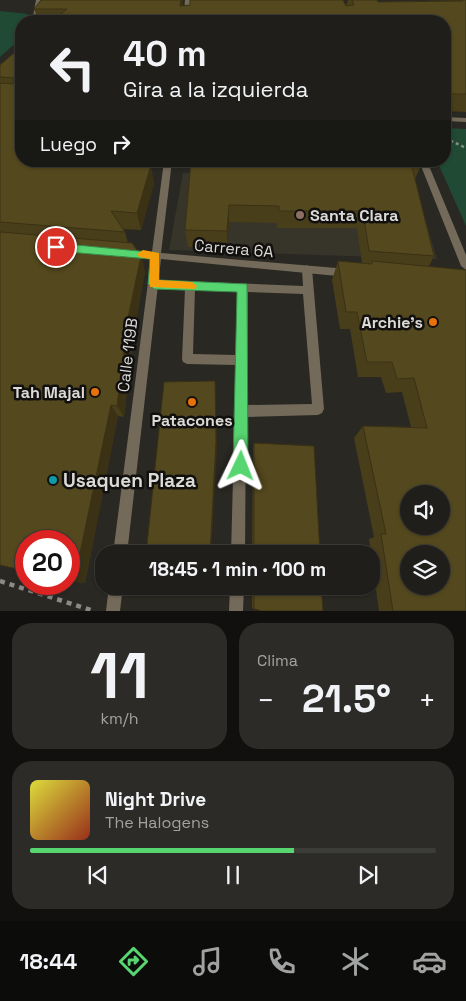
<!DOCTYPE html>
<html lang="es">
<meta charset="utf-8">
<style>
body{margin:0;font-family:"Space Grotesk",sans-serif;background:#2c2b27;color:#f1f3f6;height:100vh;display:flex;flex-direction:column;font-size:19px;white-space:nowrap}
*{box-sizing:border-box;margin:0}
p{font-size:16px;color:#a1a2a2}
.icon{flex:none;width:28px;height:28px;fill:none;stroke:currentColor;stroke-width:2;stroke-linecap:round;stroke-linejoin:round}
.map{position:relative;height:611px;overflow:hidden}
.sheet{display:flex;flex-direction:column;gap:12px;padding:12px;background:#11100e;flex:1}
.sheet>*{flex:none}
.banner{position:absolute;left:15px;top:15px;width:436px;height:152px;border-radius:20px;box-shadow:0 1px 4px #0004,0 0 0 1px #3c3c39;background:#1f1e1a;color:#f1f3f6;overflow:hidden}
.controls{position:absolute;left:400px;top:485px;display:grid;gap:10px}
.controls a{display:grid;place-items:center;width:50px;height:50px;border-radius:50%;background:#1f1e1a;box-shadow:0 1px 4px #0004,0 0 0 1px #3c3c39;font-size:25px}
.speed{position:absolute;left:15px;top:530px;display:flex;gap:10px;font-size:25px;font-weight:700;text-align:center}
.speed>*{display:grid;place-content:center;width:65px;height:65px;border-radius:50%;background:#1f1e1a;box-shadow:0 1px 4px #0004,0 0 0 1px #3c3c39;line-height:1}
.speed .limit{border:8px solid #d22;background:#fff;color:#111}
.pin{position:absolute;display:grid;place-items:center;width:42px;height:42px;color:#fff;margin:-21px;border:2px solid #fff;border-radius:50%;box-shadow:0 1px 5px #0007}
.me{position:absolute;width:55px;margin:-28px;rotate:2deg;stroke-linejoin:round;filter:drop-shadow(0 0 4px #0008)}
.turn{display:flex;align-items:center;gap:18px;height:105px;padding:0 25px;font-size:22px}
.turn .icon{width:65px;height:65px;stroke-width:2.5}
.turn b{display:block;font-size:35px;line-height:42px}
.then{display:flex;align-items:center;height:48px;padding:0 25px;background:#0003;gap:10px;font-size:19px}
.big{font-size:38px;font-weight:800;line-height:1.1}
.sheet .tile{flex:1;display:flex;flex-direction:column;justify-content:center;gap:8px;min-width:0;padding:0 18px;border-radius:20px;background:#2c2b27}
.sheet .dial{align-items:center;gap:0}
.dial b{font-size:65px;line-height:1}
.song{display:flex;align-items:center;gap:15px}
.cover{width:60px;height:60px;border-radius:8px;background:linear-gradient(135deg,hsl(60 70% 55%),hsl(10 70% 35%))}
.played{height:5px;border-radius:2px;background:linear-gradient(90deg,#57d570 65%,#3c3c39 65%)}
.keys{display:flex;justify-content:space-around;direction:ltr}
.heat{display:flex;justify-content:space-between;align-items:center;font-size:28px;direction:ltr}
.sheet .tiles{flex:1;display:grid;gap:12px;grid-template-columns:1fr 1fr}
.tile:last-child{grid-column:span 2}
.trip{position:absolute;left:95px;top:545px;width:285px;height:50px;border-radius:20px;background:#1f1e1a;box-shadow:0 1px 4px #0004,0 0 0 1px #3c3c39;font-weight:800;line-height:50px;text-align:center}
.tabs{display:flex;height:80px;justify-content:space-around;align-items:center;background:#0c0c0a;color:#a1a2a2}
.tabs .icon{width:35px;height:35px}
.tabs .on{color:#57d570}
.tabs b{font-size:22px;color:#f1f3f6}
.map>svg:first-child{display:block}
.built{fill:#37342a}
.green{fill:#214a34}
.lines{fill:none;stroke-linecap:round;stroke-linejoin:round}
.path-far1{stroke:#8b8a86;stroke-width:2.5;stroke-dasharray:3 3;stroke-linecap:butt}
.path{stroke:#8b8a86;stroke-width:4.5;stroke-dasharray:5 5;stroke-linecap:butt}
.service{fill:#736a5a;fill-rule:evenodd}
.minor{fill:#736a5a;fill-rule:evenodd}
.wall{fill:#483e1a}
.shaded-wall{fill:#3b3215}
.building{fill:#54481e;stroke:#3b3215;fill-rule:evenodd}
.route{fill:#57d570;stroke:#398a49}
.slow{fill:#f59e0b}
.education-dot{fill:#8d6e63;stroke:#11100f;stroke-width:2}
.food-dot{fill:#e8710a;stroke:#11100f;stroke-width:2}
.culture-dot{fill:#0f9aa8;stroke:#11100f;stroke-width:2}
.labels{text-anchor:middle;stroke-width:5;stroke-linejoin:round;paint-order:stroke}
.poi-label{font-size:16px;font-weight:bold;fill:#dbdad7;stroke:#11100f;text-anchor:end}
.street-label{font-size:16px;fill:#dbdad7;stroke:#11100f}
.near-poi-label{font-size:19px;font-weight:bold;fill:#dbdad7;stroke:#11100f;text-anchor:start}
</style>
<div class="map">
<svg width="466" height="611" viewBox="0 0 466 611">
<rect width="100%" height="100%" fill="#292823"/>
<!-- built -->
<path class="built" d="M183,173l231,8 23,78 -268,-9z"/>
<!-- green -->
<path class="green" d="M0,11l28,3 -2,7h-5v17l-21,19z
M445,128l21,1v97l-29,-65h8z"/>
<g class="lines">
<!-- path-far1 -->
<path class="path-far1" d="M445,138l21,10"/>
<!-- path -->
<path class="path" d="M0,581l94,30"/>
<!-- service -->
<path class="service" d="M307,265l5,4 12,140 -2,4 -4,2 -72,2 -1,137h-14l5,-189 -49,-1 -4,-2 -1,-3 3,-70 -31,-1 -3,-1 -2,-3 2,-3 3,-1 149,6 -1,-17zM195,289l43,2 -2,64 -43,-1zM248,292l55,2 9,110 -65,1z
M230,586h14l-1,25h-14z"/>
<!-- minor -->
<path class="minor" d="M36,0h6l-4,21h-6z
M185,0h6l-2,21h-6z
M445,117l21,1v4l-21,-1z
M164,161h8l-11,92 187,16 5,4 -5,4 -187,-18 -34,295h-14l38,-295 -23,-3 -5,-3 5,-3 24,2z
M419,161h8l39,94v15l-5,-4z
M109,586h14l-3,25h-14z"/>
</g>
<!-- wall -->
<path class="wall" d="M348,0h29l1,2 88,-2v112l-21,-1v-90h-406l-5,-12 149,-3h163z
M21,47v114h120l-1,4 14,18 -13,47 -18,-1 2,3 3,11 13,13 4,16 -11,60 -10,85 -6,-1 -33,167 -85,-18v-500z
M191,161l231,2 -7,16 19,77 -5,10 37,345h-87l-10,-72 5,-2 -20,-99 9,-12 48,1 -9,-35 -16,1 -5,-16h-23l-8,-48h-10l-8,-49 6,-19 24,2 -5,-35h-80v-5l-48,-1 -2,26 -39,-1 -3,-17z
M254,443l66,111h-68l1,-103z
M252,586h69l-67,23 -2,-1z"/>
<!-- shaded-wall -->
<path class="shaded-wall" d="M181,0h2l-1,21 -2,-15z
M135,161h6l-2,21 -4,-18z
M151,165l3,18 -13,47 -4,-17z
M229,205v17l-2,26v-17z
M141,256l4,16 -11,60 -10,85 -7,-11 11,-88z
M215,381l2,68 -6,105h-1z
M111,405l7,11 -33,167 -11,-1z"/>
<!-- building -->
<path class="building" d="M41,0h140l-1,6 10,-1v-5h153l3,6 8,-1 -2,-5h25l1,2 85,-1 -1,-1h4v94h-21v-73h-393l15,-12h-33z
M21,47v114h114v3l16,1 -14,48 -26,-2 14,21 -125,-10v-139l13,1 2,-6 -15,-1v-12z
M191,161h230l1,2h-11l23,93 -65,-5 -6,-40h-84v-5l-50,-1 -2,26 -42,-1z
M0,232l132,11 9,13 -13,62 -11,88 -6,-1 -37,177 -5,-1v-40h-43v30l-26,-6z
M338,261l34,3v-3l94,9v341h-73l-12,-77h5l-23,-108 64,2 -13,-50 -17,1 -5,-17h-25l-10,-50h-11zM409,494h32v32h-32zM409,554h32v32h-32z
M215,381l1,60 -6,113h-64l18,-172z
M254,443l60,3 6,108h-66z
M254,586h67l2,25h-61l-8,-2z"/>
<!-- route -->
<path class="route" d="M56,243l103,10v27l88,4 1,182 -2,5 -5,2 -5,-2 -3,-5 4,-174 -83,-3 -6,-5 2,-25 -94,-8 -6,-4z"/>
<!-- slow -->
<path class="slow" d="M143,250l16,3v27l33,2 5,4 -2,3 -45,-2v-28l-11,-2 -2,-3z"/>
<!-- markers -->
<circle class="education-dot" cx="300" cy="215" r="5"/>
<g class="food-dot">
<circle cx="433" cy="322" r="5"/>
<circle cx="95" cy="392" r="5"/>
<circle cx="192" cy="402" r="5"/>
</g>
<circle class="culture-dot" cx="53" cy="480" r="5"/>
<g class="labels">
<!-- poi labels -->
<g class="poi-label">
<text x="310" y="221" text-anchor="start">Santa Clara</text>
<text x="423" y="328">Archie's</text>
<text x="85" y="398">Tah Majal</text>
<text x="192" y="426" text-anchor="middle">Patacones</text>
</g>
<!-- street labels -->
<g class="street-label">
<text transform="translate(234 248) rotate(5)" y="6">Carrera 6A</text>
<text transform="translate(127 355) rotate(-83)" y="6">Calle 119B</text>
</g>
<!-- near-poi labels -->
<g class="near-poi-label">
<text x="63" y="487">Usaquen Plaza</text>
</g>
</g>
</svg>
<div class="controls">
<a><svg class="icon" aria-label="sound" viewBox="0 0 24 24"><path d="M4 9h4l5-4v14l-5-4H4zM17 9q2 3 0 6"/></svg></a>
<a><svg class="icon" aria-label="layers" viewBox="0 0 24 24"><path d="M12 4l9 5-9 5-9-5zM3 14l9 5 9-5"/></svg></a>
</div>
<div class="speed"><div class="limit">20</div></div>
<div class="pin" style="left:56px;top:247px;background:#d93025"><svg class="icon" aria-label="arrive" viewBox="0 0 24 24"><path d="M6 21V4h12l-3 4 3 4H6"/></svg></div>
<svg class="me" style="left:241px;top:466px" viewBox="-20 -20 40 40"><path d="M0-17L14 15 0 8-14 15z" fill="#57d570" stroke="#fff" stroke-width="4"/></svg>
<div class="trip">18:45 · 1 min · 100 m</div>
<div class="banner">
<div class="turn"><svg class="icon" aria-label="left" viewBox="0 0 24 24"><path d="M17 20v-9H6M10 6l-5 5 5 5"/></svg><div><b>40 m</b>Gira a la izquierda</div></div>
<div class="then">Luego<svg class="icon" aria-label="right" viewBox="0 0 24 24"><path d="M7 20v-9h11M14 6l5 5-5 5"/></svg></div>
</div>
</div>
<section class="sheet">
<div class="tiles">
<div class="tile dial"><b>11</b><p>km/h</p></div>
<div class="tile"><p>Clima</p>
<div class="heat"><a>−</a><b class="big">21.5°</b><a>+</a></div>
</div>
<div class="tile">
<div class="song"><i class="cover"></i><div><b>Night Drive</b><p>The Halogens</p></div></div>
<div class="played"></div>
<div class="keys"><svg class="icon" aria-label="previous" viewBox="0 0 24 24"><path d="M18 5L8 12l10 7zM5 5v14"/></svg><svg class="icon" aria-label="pause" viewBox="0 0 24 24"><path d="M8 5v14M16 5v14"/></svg><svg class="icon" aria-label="next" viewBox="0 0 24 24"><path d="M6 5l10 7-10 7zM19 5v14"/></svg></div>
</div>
</div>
</section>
<nav class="tabs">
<b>18:44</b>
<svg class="icon on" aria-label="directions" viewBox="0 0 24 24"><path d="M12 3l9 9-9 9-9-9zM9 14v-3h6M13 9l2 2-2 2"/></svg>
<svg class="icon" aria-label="music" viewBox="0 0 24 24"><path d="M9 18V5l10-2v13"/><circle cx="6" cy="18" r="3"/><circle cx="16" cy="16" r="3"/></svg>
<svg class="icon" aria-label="phone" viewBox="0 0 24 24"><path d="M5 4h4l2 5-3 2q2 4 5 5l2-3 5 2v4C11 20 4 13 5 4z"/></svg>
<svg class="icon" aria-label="climate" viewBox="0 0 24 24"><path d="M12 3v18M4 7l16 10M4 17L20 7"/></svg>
<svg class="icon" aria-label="car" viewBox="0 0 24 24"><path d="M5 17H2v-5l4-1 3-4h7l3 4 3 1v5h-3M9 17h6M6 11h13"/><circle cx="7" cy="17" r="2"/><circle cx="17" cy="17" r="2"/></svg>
</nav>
